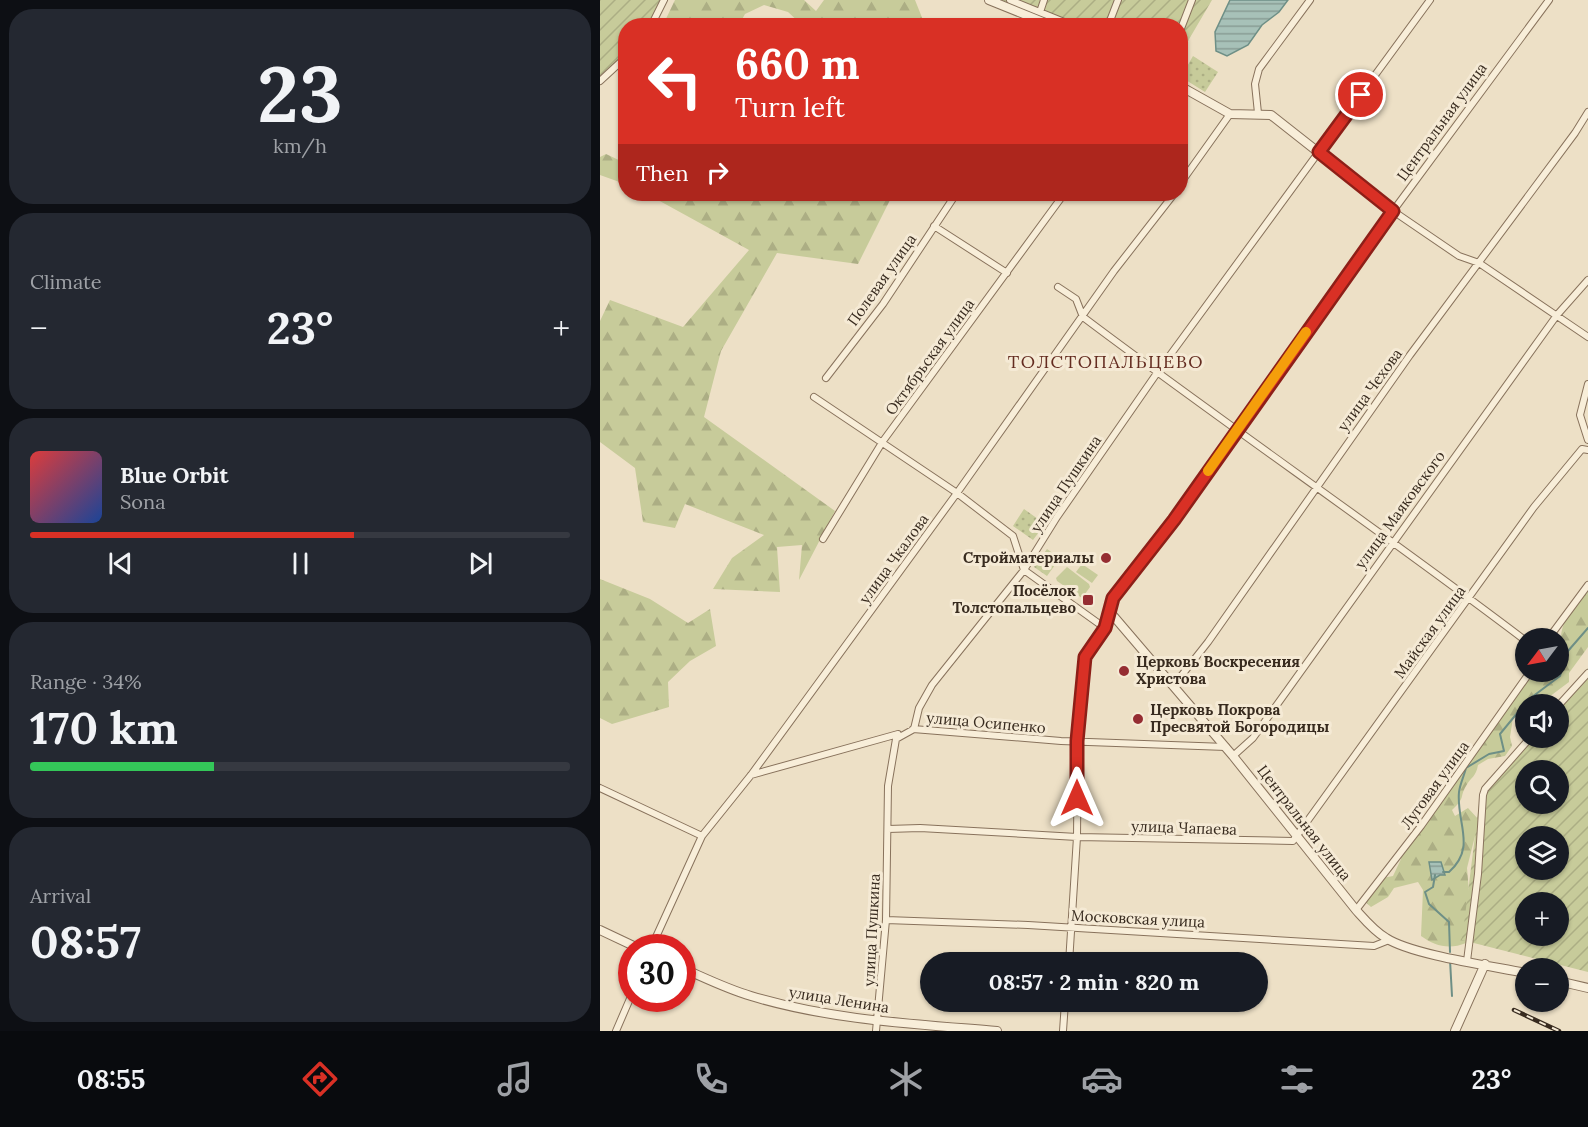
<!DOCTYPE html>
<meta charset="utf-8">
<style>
body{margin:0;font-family:Lora,serif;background:#242831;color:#f1f3f6;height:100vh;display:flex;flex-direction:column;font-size:22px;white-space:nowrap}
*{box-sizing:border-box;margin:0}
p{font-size:20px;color:#9ea1a6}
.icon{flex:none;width:33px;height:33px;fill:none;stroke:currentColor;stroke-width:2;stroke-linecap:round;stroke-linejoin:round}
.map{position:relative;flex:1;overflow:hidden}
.side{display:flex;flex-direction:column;gap:9px;padding:9px;background:#0d0f14;width:600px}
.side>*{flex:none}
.hud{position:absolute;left:18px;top:18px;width:570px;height:183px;border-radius:24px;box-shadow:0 2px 4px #0004;background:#d93025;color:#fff;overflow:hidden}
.needle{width:39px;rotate:238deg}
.buttons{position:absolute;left:915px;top:628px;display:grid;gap:12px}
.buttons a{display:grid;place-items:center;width:54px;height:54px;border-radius:50%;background:#171b24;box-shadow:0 2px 4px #0004;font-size:30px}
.speed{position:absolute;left:18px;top:934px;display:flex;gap:12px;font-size:30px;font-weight:700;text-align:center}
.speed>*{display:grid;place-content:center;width:78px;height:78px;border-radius:50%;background:#171b24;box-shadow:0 2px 4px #0004;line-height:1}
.speed .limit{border:9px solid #d22;background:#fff;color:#111}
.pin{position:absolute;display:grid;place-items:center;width:51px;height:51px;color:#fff;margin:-26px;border:3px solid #fff;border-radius:50%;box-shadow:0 2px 6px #0007}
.me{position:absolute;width:66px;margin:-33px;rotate:0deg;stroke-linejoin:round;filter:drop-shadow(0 0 4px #0008)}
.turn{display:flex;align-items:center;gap:21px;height:126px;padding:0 18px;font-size:27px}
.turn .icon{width:78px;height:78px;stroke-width:2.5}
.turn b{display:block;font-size:42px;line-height:51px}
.then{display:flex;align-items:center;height:57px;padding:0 18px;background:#0003;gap:12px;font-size:22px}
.big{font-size:45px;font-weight:800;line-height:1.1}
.side .tile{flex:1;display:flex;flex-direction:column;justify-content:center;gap:9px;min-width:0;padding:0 21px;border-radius:24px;background:#242831}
.side .dial{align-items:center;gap:0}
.dial b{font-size:78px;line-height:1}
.song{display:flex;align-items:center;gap:18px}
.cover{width:72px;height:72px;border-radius:9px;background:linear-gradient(135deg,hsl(0 70% 55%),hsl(220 70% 35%))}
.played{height:6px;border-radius:3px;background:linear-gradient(90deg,#d93025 60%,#363941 60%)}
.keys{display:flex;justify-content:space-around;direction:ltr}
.heat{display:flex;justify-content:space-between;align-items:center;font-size:33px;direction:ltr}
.charge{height:9px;border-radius:4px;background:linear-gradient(90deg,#34c759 34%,#363941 0)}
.trip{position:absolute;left:320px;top:952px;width:348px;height:60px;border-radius:30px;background:#171b24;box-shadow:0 2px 4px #0004;font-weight:800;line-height:60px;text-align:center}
.tabs{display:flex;height:96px;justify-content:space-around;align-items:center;background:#090b0e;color:#9ea1a6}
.tabs .icon{width:42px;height:42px}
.tabs .selected{color:#d93025}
.tabs b{font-size:27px;color:#f1f3f6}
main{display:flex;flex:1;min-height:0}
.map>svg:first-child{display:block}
.grass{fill:url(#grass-dots)}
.forest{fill:url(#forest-firs)}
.garden{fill:url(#garden-furrows);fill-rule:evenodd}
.pitch{fill:#c7cb9a}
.water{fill:url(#water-rules);stroke:#6e8f86;stroke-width:1.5}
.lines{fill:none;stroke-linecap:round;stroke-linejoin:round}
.stream{stroke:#6e8f86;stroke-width:2}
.minor-casing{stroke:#88725c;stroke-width:8}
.tertiary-casing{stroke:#88725c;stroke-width:10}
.minor{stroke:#f8eed9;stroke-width:6}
.tertiary{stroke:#f8eed9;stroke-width:8}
.rail-casing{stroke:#382b1f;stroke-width:4.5}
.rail{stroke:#f5ead5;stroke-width:2;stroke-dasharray:7;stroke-linecap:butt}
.route-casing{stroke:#8d1f18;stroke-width:15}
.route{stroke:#d93025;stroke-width:10}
.slow{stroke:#f59e0b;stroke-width:10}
.poi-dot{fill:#952d32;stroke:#f5ead5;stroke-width:2}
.labels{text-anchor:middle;stroke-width:6;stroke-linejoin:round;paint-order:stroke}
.street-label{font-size:15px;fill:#382b1f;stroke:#f5ead5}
.poi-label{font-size:15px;font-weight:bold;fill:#382b1f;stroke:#f5ead5;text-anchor:end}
.quarter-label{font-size:18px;letter-spacing:1.5px;fill:#642c20;stroke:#f5ead5}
</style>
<main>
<section class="side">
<div class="tile dial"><b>23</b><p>km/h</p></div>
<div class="tile"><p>Climate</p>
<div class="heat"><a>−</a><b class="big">23°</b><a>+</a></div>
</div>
<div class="tile">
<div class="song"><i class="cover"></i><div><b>Blue Orbit</b><p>Sona</p></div></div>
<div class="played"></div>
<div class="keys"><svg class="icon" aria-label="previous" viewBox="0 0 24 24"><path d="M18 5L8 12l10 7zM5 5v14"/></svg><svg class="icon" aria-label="pause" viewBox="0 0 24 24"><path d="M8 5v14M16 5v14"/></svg><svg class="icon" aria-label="next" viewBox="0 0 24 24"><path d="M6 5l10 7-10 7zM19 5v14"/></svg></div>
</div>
<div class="tile"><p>Range · 34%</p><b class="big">170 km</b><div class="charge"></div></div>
<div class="tile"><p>Arrival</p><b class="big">08:57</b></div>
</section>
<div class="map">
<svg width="988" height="1031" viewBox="0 0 988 1031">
<defs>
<pattern id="grass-dots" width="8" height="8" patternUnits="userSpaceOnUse" patternTransform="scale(1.5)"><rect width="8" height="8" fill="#c7cb9a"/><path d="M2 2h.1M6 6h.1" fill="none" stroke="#acae84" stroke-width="1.8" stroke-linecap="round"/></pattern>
<pattern id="forest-firs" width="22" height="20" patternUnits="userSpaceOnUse" patternTransform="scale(1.5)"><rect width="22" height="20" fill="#c7cb9a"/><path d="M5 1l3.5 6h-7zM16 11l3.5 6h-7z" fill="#acae84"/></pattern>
<pattern id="garden-furrows" width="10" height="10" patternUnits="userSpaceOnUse" patternTransform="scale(1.5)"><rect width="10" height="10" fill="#c7cb9a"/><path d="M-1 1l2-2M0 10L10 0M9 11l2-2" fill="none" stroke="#acae84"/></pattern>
<pattern id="water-rules" width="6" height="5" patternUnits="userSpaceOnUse" patternTransform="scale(1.5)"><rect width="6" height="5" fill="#a7c1b8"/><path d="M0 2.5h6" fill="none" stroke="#899d95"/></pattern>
</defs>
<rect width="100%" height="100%" fill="#ede0c6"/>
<!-- grass -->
<path class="grass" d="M593,56l25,16 -13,20 -24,-15z
M424,509l21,15 -12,16 -20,-14z
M447,549l13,9 -13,18 -13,-9z"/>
<!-- forest -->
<path class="forest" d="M75,0h129l12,11 8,-11h91l10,25h-123l-14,-13 -24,-7 -19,9 -6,11h-76z
M6,154l19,9v21l-25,-9v-18z
M47,194h246l-35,70 -81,-11 -56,98 -17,66 131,94 -36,69 3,-35 -25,2 3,45 -67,-3 19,-31 32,-23 -79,-31 -10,24 -32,-6 -8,-54 -35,-26v-121l10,-21 73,27 66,-77z
M0,579l50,20 38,24 22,-14 6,37 -26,15 -22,21 1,25 -57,17 -12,-6z
M988,585v62l-19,26v9l-24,18 -7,-2 -1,7h-11l-1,8 -1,-3 -11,8 -3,19 2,9 -7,10 -17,3 -10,6c-2,12 -7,12 -12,21 -7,12 0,11 -14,24l3,6 13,-8 11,12 -12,48 3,36 -4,39c-17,7 -31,3 -45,-7l2,-46 -5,-8 -24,6 -6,9 -17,10 -10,-9 16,-19 16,-3 8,-17 1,-13 32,-43 19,-18 11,-26 26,-26 37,-61h31v-33h-4l7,-2c1,-21 19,-33 27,-52z"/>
<!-- garden -->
<path class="garden" d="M0,0h62l-12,25 -24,1 -1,29 -25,21z
M400,0h212l-31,53 -1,-27 -112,-1z
M988,668v304l-126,-32 19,-152 46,-50h31v-33h-2zM926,771h32v33h-32zM926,837h32v33h-32zM926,903h32v33h-32z"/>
<!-- pitch -->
<path class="pitch" d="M482,564l16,11 -6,8 -16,-11z
M467,567l22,17 1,3 -8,11 -25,-17 -1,-3z"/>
<!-- water -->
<path class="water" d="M630,0h58l-9,12 -17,13 -14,20 -21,11 -11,-5 -1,-19z
M829,862h12l4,13h-5l-8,5z"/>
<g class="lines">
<!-- stream -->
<path class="stream" d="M843,872h6c28,-25 7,-49 10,-80 1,-8 5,-16 7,-24l23,-14 15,-3 -4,-17 28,-34 32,-24 8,-25 20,-23
M835,875l-2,12 -8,5 4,12 20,18 1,30
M850,960l2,36"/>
<!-- minor casing -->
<g class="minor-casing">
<path id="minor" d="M410,0l64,26
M949,0l-156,211 66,45 20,7 109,74
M440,12l4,-12
M51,26l13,-26
M508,26l10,-26
M580,31l12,-31
M0,81l26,-24
M658,113l-3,-29 4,-15 51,-69
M580,184l50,-70
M334,226l73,47
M458,287l18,12 7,18c146,110 297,213 443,324
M226,378l57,-74 73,-110
M988,384l-8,31 8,25
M214,397l143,96 56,43 11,34 81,58
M223,539l60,-98 181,-247
M948,639l40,-54
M574,685l34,-43 202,-287 165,-222 13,-21
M958,706l30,-33
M313,729l148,12 165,6
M633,756l20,-18 304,-423 31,-35
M151,775l147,-41
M0,788l102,48
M288,829l32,-1 157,9 216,4 241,-334 48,-58 6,1
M756,910l65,-84 109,-154
M286,920l142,5 346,21 15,-6
M51,948l51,-112 49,-61 206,-282 157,-222 60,-77
M867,961l11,-87 5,-79 2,-6 45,-51
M469,963l8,-126 1,-96 7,-84 20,-29 5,-16
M16,1031l16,-37
M276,1031l10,-111 2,-134 8,-47 18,-10 5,-21 13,-23 92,-115 33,-53 100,-144 273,-373
M463,1031l2,-29"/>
</g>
<!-- tertiary casing -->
<g class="tertiary-casing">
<path id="tertiary" d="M389,0l64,26
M580,86l50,28 41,1 122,96 -219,309 -61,78 -3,14 123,144 123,154c9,10 18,21 30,28 26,17 106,28 140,35
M0,930l38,18
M82,968c23,10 45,21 69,28 79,24 163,28 246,35
M958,981l30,7
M855,1031l30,-67"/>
</g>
<!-- minor -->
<use href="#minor" class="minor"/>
<!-- tertiary -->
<use href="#tertiary" class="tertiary"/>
<!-- rail casing -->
<g class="rail-casing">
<path id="rail" d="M914,1010l45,21"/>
</g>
<!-- rail -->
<use href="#rail" class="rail"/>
</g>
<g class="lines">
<!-- route casing -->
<g class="route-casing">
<path id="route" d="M477,798v-57l8,-84 20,-29 8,-30 61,-78 219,-309 -74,-59 42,-57"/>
</g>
<!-- route -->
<use href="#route" class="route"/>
<!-- slow -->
<path class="slow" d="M608,471l98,-139"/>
</g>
<!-- markers -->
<g class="poi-dot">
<circle cx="506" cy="558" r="6"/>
<rect x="482" y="594" width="12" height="12" rx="3"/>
<circle cx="524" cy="671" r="6"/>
<circle cx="538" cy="719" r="6"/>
</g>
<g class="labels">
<!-- street labels -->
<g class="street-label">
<text transform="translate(842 122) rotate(-54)" y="5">Центральная улица</text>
<text transform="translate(282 280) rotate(-55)" y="5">Полевая улица</text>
<text transform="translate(330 357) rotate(-54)" y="5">Октябрьская улица</text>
<text transform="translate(770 390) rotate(-54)" y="5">улица Чехова</text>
<text transform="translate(466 484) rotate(-56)" y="5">улица Пушкина</text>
<text transform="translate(800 510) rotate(-54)" y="5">улица Маяковского</text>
<text transform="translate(294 559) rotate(-54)" y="5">улица Чкалова</text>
<text transform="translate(830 632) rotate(-54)" y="5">Майская улица</text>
<text transform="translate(386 723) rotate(5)" y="5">улица Осипенко</text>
<text transform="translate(835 785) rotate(-54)" y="5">Луговая улица</text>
<text transform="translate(704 823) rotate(52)" y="5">Центральная улица</text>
<text transform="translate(584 828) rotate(2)" y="5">улица Чапаева</text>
<text transform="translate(538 919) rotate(3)" y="5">Московская улица</text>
<text transform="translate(272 930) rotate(-87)" y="5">улица Пушкина</text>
<text transform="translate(239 1000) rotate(9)" y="5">улица Ленина</text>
</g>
<!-- poi labels -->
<g class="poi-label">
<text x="494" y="563">Стройматериалы</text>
<text x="476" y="596">Посёлок<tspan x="476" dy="17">Толстопальцево</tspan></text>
<text x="536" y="667" text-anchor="start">Церковь Воскресения<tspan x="536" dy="17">Христова</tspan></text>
<text x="550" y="715" text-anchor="start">Церковь Покрова<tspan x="550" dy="17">Пресвятой Богородицы</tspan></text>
</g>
<!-- quarter labels -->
<g class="quarter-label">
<text x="506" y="368">ТОЛСТОПАЛЬЦЕВО</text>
</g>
</g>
</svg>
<div class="buttons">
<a><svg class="needle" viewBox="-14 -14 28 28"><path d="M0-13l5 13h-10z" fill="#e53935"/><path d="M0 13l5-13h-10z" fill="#9ea1a6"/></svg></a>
<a><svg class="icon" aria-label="sound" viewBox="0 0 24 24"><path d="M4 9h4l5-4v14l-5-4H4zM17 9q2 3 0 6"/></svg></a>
<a><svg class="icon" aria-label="search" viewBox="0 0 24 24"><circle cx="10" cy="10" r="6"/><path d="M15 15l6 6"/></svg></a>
<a><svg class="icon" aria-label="layers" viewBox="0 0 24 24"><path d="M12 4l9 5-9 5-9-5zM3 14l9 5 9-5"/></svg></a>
<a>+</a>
<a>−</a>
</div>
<div class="speed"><div class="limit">30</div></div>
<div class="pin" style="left:761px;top:95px;background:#d93025"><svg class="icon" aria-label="arrive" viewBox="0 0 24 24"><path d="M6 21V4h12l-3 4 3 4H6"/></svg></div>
<svg class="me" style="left:477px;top:798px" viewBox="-20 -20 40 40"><path d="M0-17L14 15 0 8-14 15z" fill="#d93025" stroke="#fff" stroke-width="4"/></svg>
<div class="trip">08:57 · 2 min · 820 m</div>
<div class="hud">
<div class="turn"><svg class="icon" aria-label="left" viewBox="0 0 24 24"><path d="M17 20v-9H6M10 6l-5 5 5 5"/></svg><div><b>660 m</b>Turn left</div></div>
<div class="then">Then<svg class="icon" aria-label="right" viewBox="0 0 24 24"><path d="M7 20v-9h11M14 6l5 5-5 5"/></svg></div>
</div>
</div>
</main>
<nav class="tabs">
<b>08:55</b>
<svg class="icon selected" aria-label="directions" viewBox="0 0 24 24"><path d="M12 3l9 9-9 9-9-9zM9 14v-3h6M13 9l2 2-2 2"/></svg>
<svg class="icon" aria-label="music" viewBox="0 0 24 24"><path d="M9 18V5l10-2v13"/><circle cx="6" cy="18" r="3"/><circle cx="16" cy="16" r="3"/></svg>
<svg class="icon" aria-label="phone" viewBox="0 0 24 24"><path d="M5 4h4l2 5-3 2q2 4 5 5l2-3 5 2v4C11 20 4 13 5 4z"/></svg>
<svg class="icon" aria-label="climate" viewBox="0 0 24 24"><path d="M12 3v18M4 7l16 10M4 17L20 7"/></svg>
<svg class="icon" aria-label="car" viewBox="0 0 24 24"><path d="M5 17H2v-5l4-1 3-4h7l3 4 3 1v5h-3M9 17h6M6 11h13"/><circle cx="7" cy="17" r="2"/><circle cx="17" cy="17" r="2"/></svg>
<svg class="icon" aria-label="filters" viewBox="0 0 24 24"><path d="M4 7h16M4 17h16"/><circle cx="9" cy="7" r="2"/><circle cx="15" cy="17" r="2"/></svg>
<b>23°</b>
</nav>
